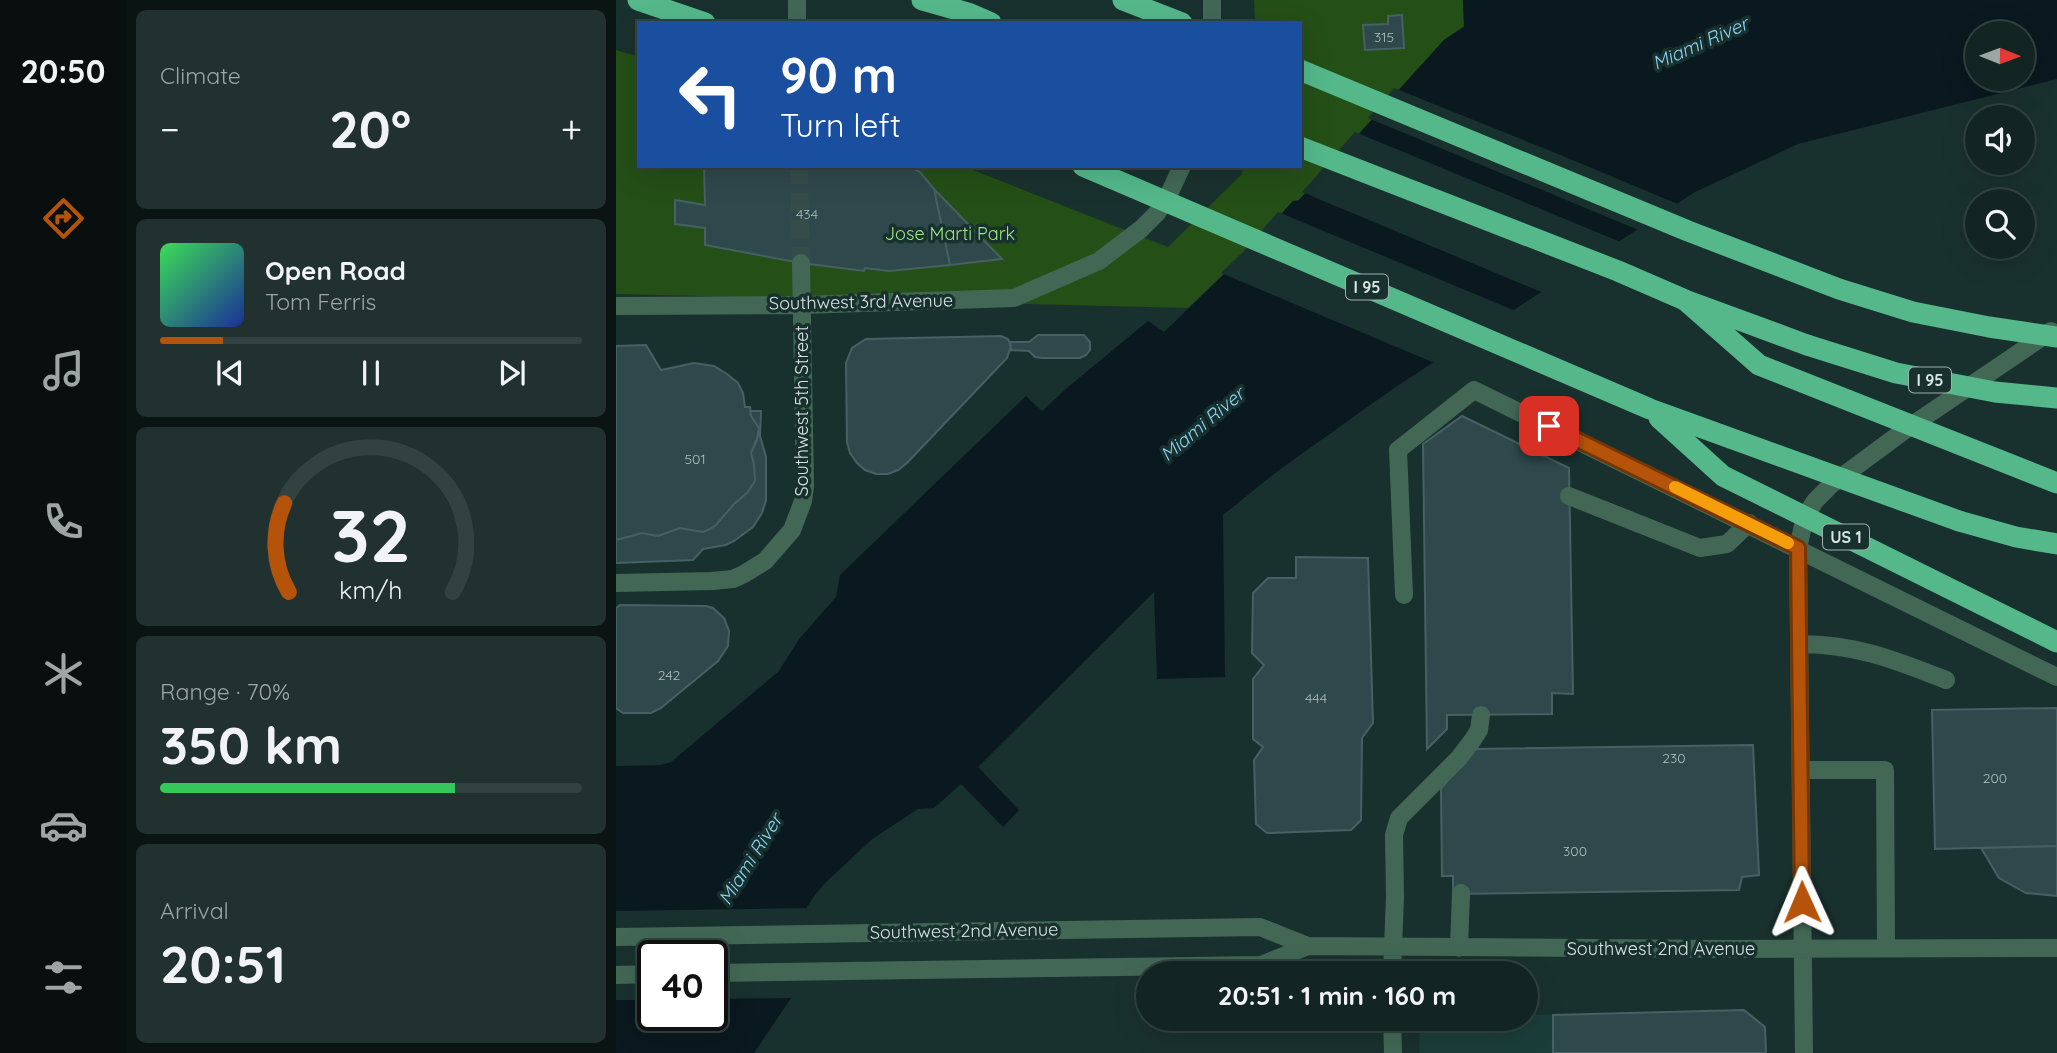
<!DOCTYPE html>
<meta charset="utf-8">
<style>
body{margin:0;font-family:Quicksand,sans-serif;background:#20312f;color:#f1f3f6;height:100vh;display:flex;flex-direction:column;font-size:26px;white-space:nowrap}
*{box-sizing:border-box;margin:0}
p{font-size:23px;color:#9da5a5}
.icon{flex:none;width:38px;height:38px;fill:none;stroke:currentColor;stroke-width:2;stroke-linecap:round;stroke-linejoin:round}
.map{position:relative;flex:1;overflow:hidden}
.panel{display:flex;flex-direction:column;gap:10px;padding:10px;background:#0a1413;width:490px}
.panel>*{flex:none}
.top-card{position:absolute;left:21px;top:21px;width:665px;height:147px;border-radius:0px;box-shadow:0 7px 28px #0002,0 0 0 2px #324240;background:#1a4fa0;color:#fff;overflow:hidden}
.needle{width:46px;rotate:91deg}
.controls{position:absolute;left:1349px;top:21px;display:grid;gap:14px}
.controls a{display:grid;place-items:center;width:70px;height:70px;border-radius:50%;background:#132522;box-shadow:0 7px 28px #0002,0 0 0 2px #324240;font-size:35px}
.speed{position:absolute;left:21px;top:940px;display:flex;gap:14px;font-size:35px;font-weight:700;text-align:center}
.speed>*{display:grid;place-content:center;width:91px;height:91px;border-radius:50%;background:#132522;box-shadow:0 7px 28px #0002,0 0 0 2px #324240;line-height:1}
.speed .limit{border:4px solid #111;border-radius:10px;background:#fff;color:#111}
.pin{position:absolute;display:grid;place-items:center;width:60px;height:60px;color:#fff;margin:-30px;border-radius:14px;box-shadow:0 4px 10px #0006}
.me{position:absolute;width:77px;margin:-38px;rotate:359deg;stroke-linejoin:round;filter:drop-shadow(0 0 5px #0008)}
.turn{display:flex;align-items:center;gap:24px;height:147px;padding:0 28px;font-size:32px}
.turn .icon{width:91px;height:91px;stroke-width:2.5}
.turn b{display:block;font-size:49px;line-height:60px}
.big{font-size:52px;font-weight:700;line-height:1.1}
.panel .widget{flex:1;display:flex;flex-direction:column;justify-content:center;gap:10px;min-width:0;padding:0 24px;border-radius:10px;background:#20312f}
.panel .dial{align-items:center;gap:0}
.dial svg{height:182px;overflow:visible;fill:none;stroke:#324240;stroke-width:7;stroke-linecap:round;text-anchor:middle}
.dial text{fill:#f1f3f6;stroke:none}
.song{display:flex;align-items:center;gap:21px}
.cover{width:84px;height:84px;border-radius:10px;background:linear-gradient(135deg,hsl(130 70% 55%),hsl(230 70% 35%))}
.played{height:7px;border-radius:4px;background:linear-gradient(90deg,#b45309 15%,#324240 15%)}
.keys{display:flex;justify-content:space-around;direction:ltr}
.heat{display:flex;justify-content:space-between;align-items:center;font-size:38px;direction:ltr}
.charge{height:10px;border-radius:5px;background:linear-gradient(90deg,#34c759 70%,#324240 0)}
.trip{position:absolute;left:520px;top:961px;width:402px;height:70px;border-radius:35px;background:#132522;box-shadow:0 7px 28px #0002,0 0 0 2px #324240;font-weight:700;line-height:70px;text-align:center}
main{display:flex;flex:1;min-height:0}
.tabs{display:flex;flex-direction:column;width:126px;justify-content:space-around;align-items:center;background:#080f0e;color:#9da5a5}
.tabs .icon{width:49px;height:49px}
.tabs .on{color:#b45309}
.tabs b{font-size:32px;color:#f1f3f6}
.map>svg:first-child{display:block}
.built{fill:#1b3d39}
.green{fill:#244f16}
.water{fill:#0a181f;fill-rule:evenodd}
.pier{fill:#19312e}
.building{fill:#2f484b;stroke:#466063;stroke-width:2}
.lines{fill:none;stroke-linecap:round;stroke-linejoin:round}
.minor-tunnel{stroke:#364c49;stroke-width:18;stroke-dasharray:18 9;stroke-linecap:butt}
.minor{stroke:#426855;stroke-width:18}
.highway{stroke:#54b88b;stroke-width:21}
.highway-bridge{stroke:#54b88b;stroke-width:21}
.route-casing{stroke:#753606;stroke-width:18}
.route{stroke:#b45309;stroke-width:12}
.slow{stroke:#f59e0b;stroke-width:12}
.labels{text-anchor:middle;stroke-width:7;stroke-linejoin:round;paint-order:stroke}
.number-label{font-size:14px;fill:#adbebc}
.shield{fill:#19312e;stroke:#9eafac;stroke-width:2}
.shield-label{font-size:16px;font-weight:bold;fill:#d7e5e2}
.park-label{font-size:18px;fill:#9ce687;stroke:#19312e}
.street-label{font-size:18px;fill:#d7e5e2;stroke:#19312e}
.water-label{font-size:19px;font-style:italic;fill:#8ad4f6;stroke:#19312e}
</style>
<main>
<nav class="tabs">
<b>20:50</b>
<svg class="icon on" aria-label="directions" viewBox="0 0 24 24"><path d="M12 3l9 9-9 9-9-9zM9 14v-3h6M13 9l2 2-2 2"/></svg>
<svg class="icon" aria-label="music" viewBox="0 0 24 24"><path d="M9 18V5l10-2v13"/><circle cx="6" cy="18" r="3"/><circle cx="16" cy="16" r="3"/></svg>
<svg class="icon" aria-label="phone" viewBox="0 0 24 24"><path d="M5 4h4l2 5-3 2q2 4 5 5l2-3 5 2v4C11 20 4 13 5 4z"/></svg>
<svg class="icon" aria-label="climate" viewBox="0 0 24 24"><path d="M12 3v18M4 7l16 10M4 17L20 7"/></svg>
<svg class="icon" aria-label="car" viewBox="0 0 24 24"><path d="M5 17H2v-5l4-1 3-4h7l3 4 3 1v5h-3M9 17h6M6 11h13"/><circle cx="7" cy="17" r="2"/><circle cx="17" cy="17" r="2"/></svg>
<svg class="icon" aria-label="filters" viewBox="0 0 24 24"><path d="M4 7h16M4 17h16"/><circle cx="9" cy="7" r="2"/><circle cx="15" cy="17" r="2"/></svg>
</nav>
<section class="panel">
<div class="widget"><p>Climate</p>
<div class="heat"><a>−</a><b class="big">20°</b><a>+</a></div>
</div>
<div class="widget">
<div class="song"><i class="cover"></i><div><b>Open Road</b><p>Tom Ferris</p></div></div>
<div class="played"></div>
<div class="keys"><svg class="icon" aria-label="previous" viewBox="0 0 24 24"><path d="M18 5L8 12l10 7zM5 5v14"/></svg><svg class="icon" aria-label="pause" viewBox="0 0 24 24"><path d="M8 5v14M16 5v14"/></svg><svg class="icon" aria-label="next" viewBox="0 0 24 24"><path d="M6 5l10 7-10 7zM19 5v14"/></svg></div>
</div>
<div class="widget dial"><svg viewBox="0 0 100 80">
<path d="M14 69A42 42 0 1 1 86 69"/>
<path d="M14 69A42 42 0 0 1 12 30" stroke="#b45309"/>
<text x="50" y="56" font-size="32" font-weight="700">32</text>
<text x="50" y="72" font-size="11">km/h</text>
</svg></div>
<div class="widget"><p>Range · 70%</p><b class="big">350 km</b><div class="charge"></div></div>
<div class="widget"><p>Arrival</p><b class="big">20:51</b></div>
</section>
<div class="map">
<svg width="1441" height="1053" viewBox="0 0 1441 1053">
<rect width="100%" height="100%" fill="#19312e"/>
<!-- built -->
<path class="built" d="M1128,1010l22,43h-347l1,-34 106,-1v-3z"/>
<!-- green -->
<path class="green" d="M638,0h209l1,26 -20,14 -146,161h-5l-48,53 -57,54 -572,-14v-244l23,7v109h324l205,81 74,-73 1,-8h57v-143h-45z"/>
<!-- water -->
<path class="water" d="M847,0h594v79l-259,65 -103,48 -301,196 -119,85 -52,42 2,162 -68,2 -3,-87 -176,175 41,43 -16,17 -42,-43 -27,24 -16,1 -47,31 -46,43 -10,12 -8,12 -16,91 -37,55h-138v-287l45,-1 10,-3 107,-90 22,-34 36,-41 4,-22 186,-179 16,15 26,-24 80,-66 16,11 81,-78 48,-53 6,-1 145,-160 20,-13zM1362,33h45v46h-45zM37,956h59v59h-59z"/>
<!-- pier -->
<path class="pier" d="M778,88l169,68 117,49 -39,26 -273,-113z
M739,132l268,111 -77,51 -244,-102z
M662,212l240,100 -81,52 -216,-91 22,-21z
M195,908l-16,90 -83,1v-43h-59v44h-37v-89z"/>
<!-- building -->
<path class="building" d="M786,15l2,33 -39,2 -2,-25 25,-1v-8z
M88,166h204l12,6 14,17 16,76 -61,6 -24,-3 -1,3 -63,-8 -96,-18v-17l-30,-4v-24l30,5z
M318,189l68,70 -52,6z
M422,335h46l6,7v8l-4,5 -6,3h-38l-7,-1 -6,-6 -18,-1 -1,-8h19z
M385,336l7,3 3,7 -4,12 -100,105 -9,7 -10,4h-12l-11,-4 -8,-7 -7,-10 -3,-11 -1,-79 6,-15 14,-9z
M30,345l15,25 33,-7 20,3 13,8 11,9 5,10 2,14h5l1,9 8,12 -2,12 -6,13 3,12 1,16 -8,12 -13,11 -18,21 -6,4 -7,3 -23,-4 -22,8 -16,-3 -26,7v-194z
M134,411h11l-1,25 6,21v43l-4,13 -9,14 -19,14 -8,4 -23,4 -10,11 -77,3v-23l26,-7 16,3 22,-8 23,4 7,-3 6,-4 18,-21 13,-11 8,-12 -1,-16 -3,-12 8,-20v-5l-8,-12z
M846,416l107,52 4,226 -21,-1v21l-105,1v14l-20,20 -4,-305z
M680,557l72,1 5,165 -11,15 -1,82 -10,10 -84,3 -11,-9 -2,-64 9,-13 -10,-8v-60l11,-14 -12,-12 1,-60 15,-15h28z
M4,605l86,1 7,2 11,10 5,13 -1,15 -10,15 -57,47 -10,5h-28l-7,-5v-100z
M1441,708v138l-122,3 -3,-139z
M1137,745l6,130 -17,2 -3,13 -286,4v-18h-11l-1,-87 32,-40z
M1441,846v50l-31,-3 -27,-15 -18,-30z
M1128,1010l21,17 1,26h-213v-38z"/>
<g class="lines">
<!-- minor-tunnel -->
<path class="minor-tunnel" d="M183,166l2,97"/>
<!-- minor -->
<path class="minor" d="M181,0v23
M596,23v-23
M0,306l186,-1 212,-7 85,-37 42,-32 16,-16 13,-21 12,-26
M953,496l131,52 27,-4 22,-21
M0,583l96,-2 21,-2 11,-5 21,-13 27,-31 11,-29 2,-15 -4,-223
M788,595l-6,-145 76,-60 583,287
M1183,644c57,0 96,16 147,36
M1185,770h84l1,178
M0,937l644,-10 48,19 419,3 330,-1
M843,948l2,-55
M96,973l549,-8 47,-19
M776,973l3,-76 -1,-62 5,-17 60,-60 13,-17 7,-11 2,-15
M0,975l37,-1
M776,1018l1,35
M1188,1053l-6,-505 7,-31 10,-16 17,-17 73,-54 146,-99"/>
<!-- highway -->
<path class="highway" d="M22,0l67,23
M306,0l46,13 23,10
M507,0l59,23
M684,147l318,124 67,29 122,45
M1343,521l57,16 41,7"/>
<!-- highway-bridge -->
<path class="highway-bridge" d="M684,70l388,161 151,58 74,23 76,15 68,10
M467,166l567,243 309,112
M1069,300l74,65 298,118
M1191,345l89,28 99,19 62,6
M1043,418l64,58 334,166"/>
</g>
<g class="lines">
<!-- route casing -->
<g class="route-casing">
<path id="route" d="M933,426l249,122 4,354"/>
</g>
<!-- route -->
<use href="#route" class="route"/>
<!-- slow -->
<path class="slow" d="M1059,487l113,56"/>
</g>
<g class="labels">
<!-- number labels -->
<g class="number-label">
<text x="768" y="42">315</text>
<text x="191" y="219">434</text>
<text x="79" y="464">501</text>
<text x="53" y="680">242</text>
<text x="700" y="703">444</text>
<text x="1058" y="763">230</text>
<text x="1379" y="783">200</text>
<text x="959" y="856">300</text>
</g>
<!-- shield labels -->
<g class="shield">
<rect x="730" y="274.5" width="42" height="25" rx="5"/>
<rect x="1293" y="367.5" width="42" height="25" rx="5"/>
<rect x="1207" y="524.5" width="46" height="25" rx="5"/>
</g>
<g class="shield-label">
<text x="751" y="293">I 95</text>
<text x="1314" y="386">I 95</text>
<text x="1230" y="543">US 1</text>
</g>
<!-- park labels -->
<g class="park-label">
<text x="334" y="240">Jose Marti Park</text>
</g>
<!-- street labels -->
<g class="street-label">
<text transform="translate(245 302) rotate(-1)" y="6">Southwest 3rd Avenue</text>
<text transform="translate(186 411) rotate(-90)" y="6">Southwest 5th Street</text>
<text transform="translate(348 931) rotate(-1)" y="6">Southwest 2nd Avenue</text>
<text x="1045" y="955">Southwest 2nd Avenue</text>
</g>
<!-- water labels -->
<g class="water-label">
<text transform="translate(1084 43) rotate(-24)" y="7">Miami River</text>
<text transform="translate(586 424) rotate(-40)" y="7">Miami River</text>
<text transform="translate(134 859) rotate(-58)" y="7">Miami River</text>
</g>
</g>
</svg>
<div class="controls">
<a><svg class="needle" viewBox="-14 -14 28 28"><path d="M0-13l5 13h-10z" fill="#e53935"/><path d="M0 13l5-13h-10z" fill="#9da5a5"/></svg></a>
<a><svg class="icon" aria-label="sound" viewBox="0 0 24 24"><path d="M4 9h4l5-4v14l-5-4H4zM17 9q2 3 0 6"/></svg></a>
<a><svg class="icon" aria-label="search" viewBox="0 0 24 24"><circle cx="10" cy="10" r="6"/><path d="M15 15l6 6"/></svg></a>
</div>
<div class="speed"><div class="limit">40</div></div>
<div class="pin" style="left:933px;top:426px;background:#d93025"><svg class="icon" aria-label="arrive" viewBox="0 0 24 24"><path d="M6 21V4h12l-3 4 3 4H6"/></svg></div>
<svg class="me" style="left:1186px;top:902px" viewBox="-20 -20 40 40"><path d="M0-17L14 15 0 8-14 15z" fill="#b45309" stroke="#fff" stroke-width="4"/></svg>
<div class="trip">20:51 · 1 min · 160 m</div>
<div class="top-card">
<div class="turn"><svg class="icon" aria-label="left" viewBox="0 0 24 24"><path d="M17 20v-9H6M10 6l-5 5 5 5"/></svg><div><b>90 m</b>Turn left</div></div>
</div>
</div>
</main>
